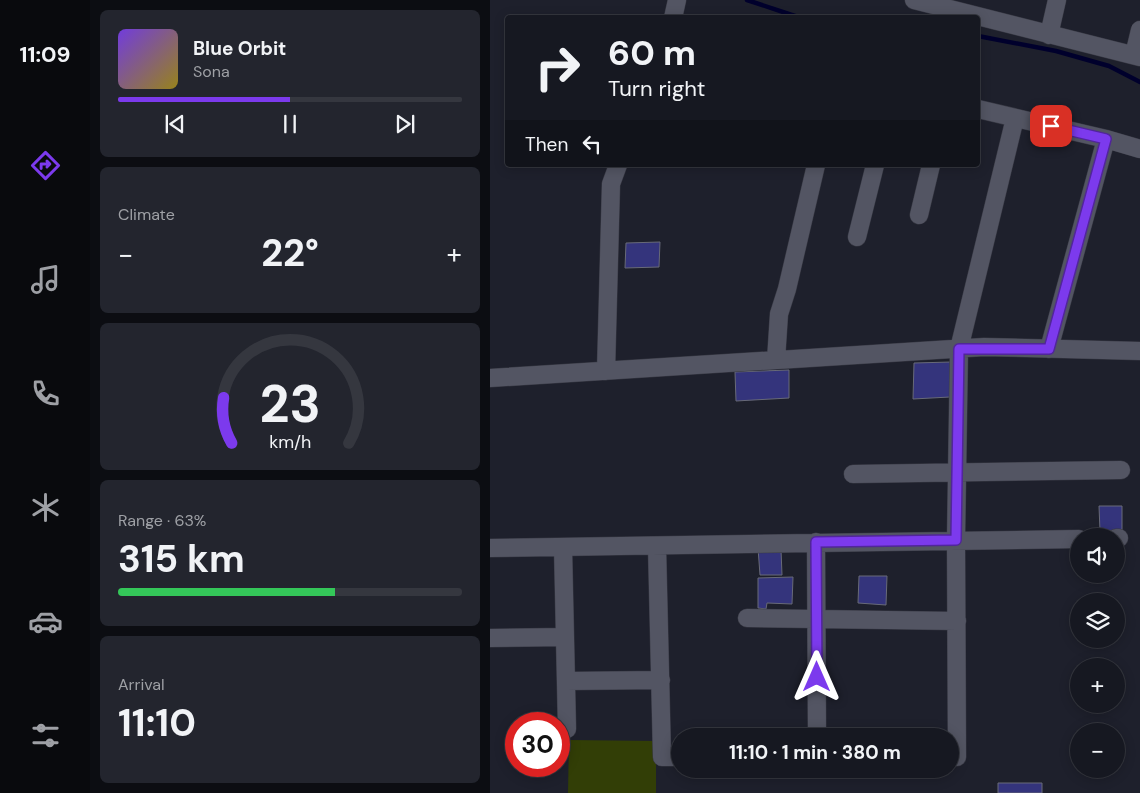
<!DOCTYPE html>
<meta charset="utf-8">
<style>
body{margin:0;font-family:"DM Sans",sans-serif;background:#23252e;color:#f1f3f6;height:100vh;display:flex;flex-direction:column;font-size:19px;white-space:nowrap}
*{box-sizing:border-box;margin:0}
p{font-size:16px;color:#9ea0a5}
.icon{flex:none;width:28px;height:28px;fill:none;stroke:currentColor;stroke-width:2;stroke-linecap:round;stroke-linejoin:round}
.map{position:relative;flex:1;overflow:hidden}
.sheet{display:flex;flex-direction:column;gap:10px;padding:10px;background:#0c0d12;width:400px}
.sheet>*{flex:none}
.guide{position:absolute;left:15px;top:15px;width:475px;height:152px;border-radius:5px;box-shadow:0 2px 12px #0003,0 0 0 1px #35373f;background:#161821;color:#f1f3f6;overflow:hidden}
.buttons{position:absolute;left:580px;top:528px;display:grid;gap:10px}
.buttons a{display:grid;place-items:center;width:55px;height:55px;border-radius:50%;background:#161821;box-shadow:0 2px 12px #0003,0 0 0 1px #35373f;font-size:25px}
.speed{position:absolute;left:15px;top:712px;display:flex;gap:10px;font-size:25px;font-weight:700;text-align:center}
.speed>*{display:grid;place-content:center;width:65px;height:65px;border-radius:50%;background:#161821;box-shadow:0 2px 12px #0003,0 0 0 1px #35373f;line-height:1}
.speed .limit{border:8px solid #d22;background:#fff;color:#111}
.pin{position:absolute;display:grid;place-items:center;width:42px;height:42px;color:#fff;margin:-21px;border-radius:10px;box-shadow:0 2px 8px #0006}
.me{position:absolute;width:55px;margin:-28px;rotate:0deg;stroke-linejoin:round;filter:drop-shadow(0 0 4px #0008)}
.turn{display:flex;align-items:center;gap:18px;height:105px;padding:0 20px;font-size:22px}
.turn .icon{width:65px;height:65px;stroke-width:2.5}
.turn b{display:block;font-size:35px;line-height:42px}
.then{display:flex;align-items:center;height:48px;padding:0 20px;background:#0003;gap:10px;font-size:19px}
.big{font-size:38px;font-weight:700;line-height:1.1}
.sheet .card{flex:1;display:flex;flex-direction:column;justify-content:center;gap:8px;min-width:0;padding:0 18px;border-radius:8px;background:#23252e}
.sheet .dial{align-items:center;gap:0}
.dial svg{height:130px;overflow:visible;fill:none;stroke:#35373f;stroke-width:7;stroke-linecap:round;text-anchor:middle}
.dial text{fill:#f1f3f6;stroke:none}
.song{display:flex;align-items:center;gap:15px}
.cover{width:60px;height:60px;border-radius:8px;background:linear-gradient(135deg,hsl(260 70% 55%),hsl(50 70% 35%))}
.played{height:5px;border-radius:2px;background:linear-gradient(90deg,#7c3aed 50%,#35373f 50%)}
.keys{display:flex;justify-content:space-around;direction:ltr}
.heat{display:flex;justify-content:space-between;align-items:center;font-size:28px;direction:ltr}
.charge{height:8px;border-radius:4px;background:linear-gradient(90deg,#34c759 63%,#35373f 0)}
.trip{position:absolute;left:181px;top:728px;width:288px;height:50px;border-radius:25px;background:#161821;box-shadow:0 2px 12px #0003,0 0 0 1px #35373f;font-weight:700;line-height:50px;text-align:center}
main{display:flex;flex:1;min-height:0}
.tabs{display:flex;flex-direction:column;width:90px;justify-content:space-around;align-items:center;background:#090a0d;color:#9ea0a5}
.tabs .icon{width:35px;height:35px}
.tabs .on{color:#7c3aed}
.tabs b{font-size:22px;color:#f1f3f6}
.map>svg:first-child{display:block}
.green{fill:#323e06}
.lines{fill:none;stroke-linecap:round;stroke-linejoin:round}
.stream{stroke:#00002c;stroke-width:4.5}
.building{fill:#34347c;stroke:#686a78}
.minor-casing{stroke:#393a45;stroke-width:19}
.minor{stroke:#535563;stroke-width:18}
.route-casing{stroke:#51269a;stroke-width:12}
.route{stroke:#7c3aed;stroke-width:9}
</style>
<main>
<nav class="tabs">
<b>11:09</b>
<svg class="icon on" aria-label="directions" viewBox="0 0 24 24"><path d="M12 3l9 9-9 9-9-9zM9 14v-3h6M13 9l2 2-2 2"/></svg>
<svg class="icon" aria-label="music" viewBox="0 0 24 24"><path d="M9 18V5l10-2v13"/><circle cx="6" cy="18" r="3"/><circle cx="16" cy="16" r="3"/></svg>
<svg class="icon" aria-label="phone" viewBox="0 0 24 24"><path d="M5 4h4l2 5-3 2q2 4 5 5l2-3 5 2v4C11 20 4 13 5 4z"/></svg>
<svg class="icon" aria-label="climate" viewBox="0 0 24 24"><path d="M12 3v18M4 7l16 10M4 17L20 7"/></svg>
<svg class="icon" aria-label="car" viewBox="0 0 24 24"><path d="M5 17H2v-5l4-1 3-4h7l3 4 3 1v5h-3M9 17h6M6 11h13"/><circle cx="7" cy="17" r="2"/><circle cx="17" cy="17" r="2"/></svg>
<svg class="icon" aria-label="filters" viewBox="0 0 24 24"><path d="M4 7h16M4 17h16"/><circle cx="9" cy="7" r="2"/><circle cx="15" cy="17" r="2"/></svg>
</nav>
<section class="sheet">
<div class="card">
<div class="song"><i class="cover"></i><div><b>Blue Orbit</b><p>Sona</p></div></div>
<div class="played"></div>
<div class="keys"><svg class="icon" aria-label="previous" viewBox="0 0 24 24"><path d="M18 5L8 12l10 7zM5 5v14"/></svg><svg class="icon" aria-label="pause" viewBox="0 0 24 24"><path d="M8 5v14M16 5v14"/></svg><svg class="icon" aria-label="next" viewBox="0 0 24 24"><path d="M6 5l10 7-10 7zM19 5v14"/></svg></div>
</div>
<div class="card"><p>Climate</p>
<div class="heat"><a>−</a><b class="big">22°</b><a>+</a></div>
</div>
<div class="card dial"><svg viewBox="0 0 100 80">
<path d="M14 69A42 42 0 1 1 86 69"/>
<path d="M14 69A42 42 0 0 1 9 41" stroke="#7c3aed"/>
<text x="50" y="56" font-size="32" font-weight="700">23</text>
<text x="50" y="72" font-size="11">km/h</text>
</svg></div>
<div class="card"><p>Range · 63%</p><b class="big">315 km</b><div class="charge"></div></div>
<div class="card"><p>Arrival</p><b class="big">11:10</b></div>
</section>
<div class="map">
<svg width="650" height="793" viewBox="0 0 650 793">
<rect width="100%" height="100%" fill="#1e202c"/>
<!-- green -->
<path class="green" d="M79,740l87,1v52h-88z"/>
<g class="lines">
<!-- stream -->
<path class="stream" d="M257,0l54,18
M488,36l78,15 53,15 31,16"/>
</g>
<!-- building -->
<path class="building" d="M170,242l-1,25 -34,1 1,-25z
M461,362l-1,35 -37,2 1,-36z
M299,370v28l-53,3 -1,-29z
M609,506h23v24l-22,1z
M268,548l23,2 1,25h-22z
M369,576h28l-1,29 -28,-2z
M303,577l-1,27 -25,-1 -1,6 -8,-1v-30z
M508,783h44v10h-44z"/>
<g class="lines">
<!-- minor casing -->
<g class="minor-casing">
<path id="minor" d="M424,0l226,57
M183,18l4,-18
M559,35l8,-35
M644,55l6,-25
M488,109l128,30 34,10
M429,215l12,-50
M367,237l18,-72
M559,349l57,-210
M286,360l3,-46 8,-25 29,-124
M116,371l5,-187 7,-19
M0,378l494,-31 156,4
M363,474l268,-4
M626,538h3
M326,542l1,194
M167,546l5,211h18
M73,547l4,182
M0,548l589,-9
M257,618l210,3
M0,638l75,-1
M76,681l95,-1
M460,757h7l-1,-217 3,-191 56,-231"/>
</g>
<!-- minor -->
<use href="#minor" class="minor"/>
</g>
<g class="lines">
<!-- route casing -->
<g class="route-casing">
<path id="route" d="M327,677l-1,-135 140,-2 3,-191h90l57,-210 -55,-13"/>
</g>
<!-- route -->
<use href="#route" class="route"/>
</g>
</svg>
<div class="buttons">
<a><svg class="icon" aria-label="sound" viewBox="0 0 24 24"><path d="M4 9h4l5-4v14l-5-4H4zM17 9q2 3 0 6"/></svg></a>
<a><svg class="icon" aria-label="layers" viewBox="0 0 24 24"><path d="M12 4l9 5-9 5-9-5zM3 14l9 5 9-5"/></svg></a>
<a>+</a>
<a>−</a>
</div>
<div class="speed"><div class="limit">30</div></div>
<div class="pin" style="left:561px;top:126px;background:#d93025"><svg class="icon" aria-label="arrive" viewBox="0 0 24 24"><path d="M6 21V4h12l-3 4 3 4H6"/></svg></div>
<svg class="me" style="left:327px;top:677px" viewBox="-20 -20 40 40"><path d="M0-17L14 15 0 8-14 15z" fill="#7c3aed" stroke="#fff" stroke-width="4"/></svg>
<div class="trip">11:10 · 1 min · 380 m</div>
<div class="guide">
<div class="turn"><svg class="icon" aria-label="right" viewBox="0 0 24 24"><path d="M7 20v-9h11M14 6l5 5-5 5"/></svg><div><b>60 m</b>Turn right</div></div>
<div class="then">Then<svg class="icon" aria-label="left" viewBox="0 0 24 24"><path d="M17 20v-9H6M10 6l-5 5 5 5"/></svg></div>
</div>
</div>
</main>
